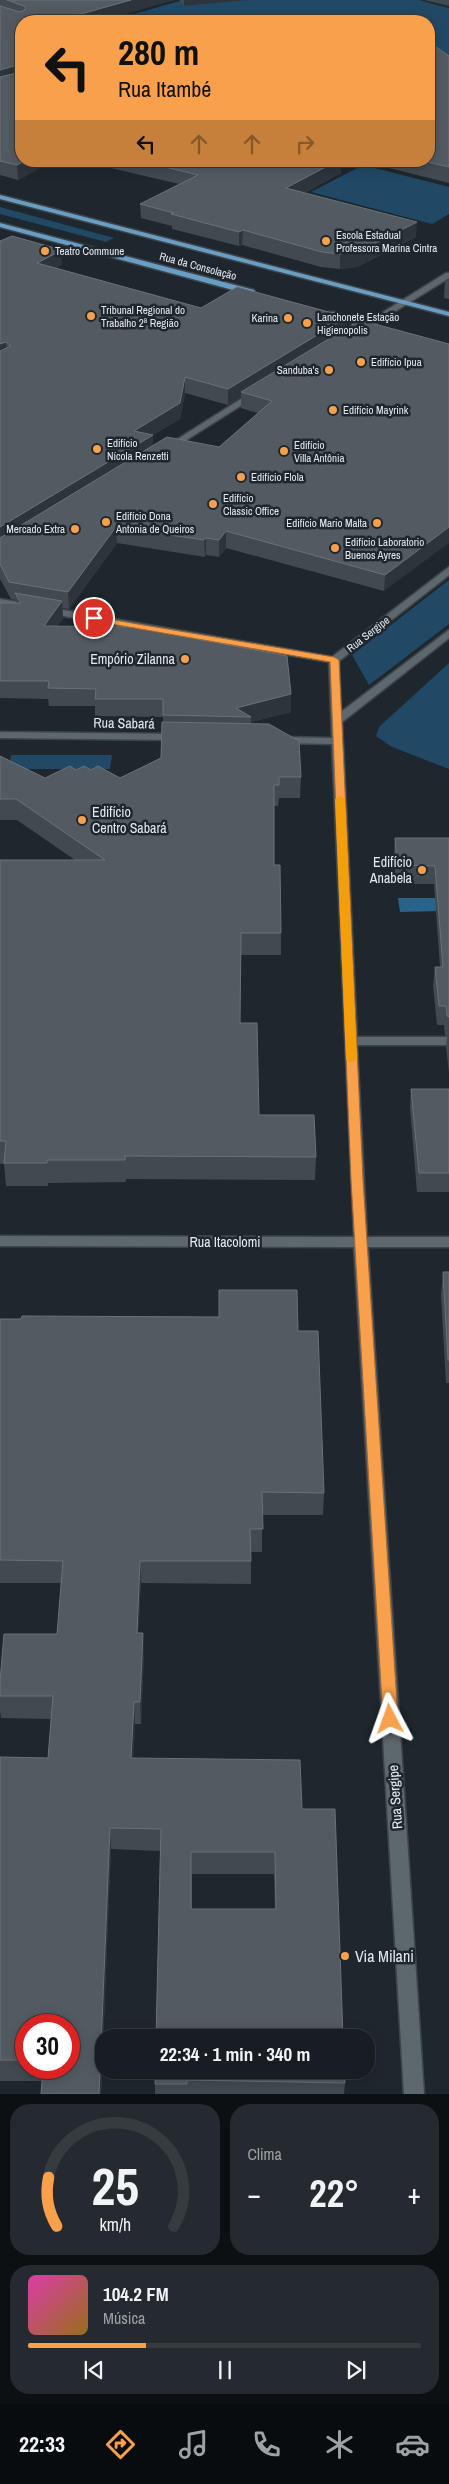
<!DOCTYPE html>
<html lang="pt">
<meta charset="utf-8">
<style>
body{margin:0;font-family:"Archivo Narrow",sans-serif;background:#242a2f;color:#f1f3f6;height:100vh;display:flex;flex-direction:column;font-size:19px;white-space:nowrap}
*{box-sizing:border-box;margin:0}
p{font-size:16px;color:#9ea2a5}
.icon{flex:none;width:28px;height:28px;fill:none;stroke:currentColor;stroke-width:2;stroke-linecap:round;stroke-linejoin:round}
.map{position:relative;height:2094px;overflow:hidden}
.sheet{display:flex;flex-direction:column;gap:10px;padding:10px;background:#0d1013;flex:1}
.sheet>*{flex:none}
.banner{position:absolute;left:15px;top:15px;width:420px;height:152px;border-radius:20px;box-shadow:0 2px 12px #0003,0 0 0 1px #363b40;background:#f9a04c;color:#111;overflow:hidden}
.speed{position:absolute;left:15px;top:2014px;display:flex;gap:10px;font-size:25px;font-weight:700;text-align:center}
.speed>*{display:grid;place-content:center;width:65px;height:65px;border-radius:50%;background:#171d22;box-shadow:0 2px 12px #0003,0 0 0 1px #363b40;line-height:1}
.speed .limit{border:8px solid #d22;background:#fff;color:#111}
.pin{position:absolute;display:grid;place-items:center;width:42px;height:42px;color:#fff;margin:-21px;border:2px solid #fff;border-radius:50%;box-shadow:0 1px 5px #0007}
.me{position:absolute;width:55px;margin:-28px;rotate:356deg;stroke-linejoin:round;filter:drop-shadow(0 0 4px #0008)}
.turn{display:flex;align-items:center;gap:18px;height:105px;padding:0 20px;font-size:22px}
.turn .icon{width:65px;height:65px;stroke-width:2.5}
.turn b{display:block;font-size:35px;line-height:42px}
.lanes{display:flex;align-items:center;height:48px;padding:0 20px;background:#0003;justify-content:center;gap:25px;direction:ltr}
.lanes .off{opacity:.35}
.big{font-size:38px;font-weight:700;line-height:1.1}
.sheet .tile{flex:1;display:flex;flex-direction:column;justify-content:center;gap:8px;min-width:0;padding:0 18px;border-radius:20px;background:#242a2f}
.sheet .dial{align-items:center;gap:0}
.dial svg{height:130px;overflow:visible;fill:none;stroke:#363b40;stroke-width:7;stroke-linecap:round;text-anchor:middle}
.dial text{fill:#f1f3f6;stroke:none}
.song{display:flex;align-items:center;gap:15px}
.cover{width:60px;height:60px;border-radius:8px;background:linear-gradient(135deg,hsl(320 70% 55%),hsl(40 70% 35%))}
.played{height:5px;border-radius:2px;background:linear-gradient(90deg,#f9a04c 30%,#363b40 30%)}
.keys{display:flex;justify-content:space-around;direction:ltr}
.heat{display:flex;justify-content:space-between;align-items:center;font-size:28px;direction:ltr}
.sheet .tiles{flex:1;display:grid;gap:10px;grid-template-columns:1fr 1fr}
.tile:last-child{grid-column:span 2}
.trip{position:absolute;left:95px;top:2029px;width:280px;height:50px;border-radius:20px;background:#171d22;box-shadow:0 2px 12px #0003,0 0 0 1px #363b40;font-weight:700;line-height:50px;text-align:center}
.dock{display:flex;height:80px;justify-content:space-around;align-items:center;background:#090c0e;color:#9ea2a5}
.dock .icon{width:35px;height:35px}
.dock .current{color:#f9a04c}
.dock b{font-size:22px;color:#f1f3f6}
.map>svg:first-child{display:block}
.green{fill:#214965}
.water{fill:#29638a}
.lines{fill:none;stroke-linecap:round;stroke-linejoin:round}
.minor-casing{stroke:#3e444a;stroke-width:3}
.major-casing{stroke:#3e444a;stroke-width:3}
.minor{fill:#5d676e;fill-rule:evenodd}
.major{fill:#699ec4;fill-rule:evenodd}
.wall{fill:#414a51;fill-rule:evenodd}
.shaded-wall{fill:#2c353c}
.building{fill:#535b62;stroke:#6a7278;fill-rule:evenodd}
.route{fill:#f9a04c;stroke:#a26831}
.slow{fill:#f59e0b}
.poi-dot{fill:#f9a04c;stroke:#1f272e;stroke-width:2}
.labels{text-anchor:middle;stroke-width:5;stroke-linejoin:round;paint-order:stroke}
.far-poi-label{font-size:11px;fill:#e4eaee;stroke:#1f272e;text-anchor:start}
.far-street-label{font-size:11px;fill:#e4eaee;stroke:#1f272e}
.poi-label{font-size:14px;fill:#e4eaee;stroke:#1f272e;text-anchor:end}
.street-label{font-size:14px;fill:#e4eaee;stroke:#1f272e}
.near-poi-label{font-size:16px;fill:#e4eaee;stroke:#1f272e;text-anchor:start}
</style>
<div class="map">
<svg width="449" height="2094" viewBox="0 0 449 2094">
<rect width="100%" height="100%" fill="#1f272e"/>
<!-- green -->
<path class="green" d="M183,0h236l30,8v92l-20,-2v-77h-319z
M363,165l86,22v27l-17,10 -121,-32z
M0,207l114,31 -8,4 -106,-28z
M449,580v44l-80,61 -17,-30z
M449,663v106l-57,-22 -16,-11 3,-9z
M11,755h101l-2,14h-101z"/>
<!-- water -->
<path class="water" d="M398,898h43l1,13 -42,1z"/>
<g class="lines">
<!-- minor casing -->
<g class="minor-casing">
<path id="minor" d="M446,273h3v5l-89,55 -7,-2z
M252,392l7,2 -90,57 -7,-2z
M449,567v8l-110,86 2,51 108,-82v8l-107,84 15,315h92v8h-92l10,192h82v10h-81l56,847h-20l-50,-847 -354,-1v-10l354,1 -22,-493 -52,-1 -5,-3 5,-3 52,1 -3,-76 -283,-49 -5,-3 5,-3 286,50z
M0,599l24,4 5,3 -5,3 -24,-4z
M0,732l177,2 5,3 -5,3 -177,-2z"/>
</g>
<!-- major casing -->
<g class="major-casing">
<path id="major" d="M0,195l449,117v4l-449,-117z
M0,223l254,67 1,2 -7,2 -248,-67z
M328,312h6l44,14 -7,2 -43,-12z"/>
</g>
<!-- minor -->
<use href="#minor" class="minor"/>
<!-- major -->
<use href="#major" class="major"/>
</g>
<!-- wall -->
<path class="wall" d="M0,0h175l-154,21v140h33l-36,19 -18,-5z
M179,0h69l-64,6z
M424,0h25v6z
M449,56v127l-88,-22h68z
M81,161h260v12l-37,20 112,44 -59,30 -17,2 -19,-2 -79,-22 -3,1 -67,-17v-3l-31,-8 -1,-14 39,-20z
M0,241l62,23 -6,4 145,40 146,20 102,16 -65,247 -158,-43 -7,9 -13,-2 -1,2 -88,-14 -48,66 -7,-1 1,10 -6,8 234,68v18l-40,10v2l50,53 -1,21h-21l-1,8h-4v59l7,68v22h-40l-1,68 19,92 57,42 -1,23 -189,-1v3l-78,1v3h-42l-2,-22h-4v-304h75l-58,-40h-17v-64l45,22 31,-8h15l29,8 41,-20 2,-36v-5l-68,-1v-10h-46l-1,-7 -48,-1v-95h16v-3l-5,-1 -11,-20zM185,393l43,12 13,-8v11l17,5 -39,34 -66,-1v-11l27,-16z
M449,279v20l-5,-1 1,-17z
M395,838h54v235l-3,-26 1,-11 -2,-1 -1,-10h-7l-4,-39 2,-19h5l-6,-83h-38l-2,-28z
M411,1089h38v103h-32l-7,-84z
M443,1272h6v111h-3l-5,-88z
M0,1319l298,12 26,162 -1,22h-61v37h-11v32l-110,-1 -3,50 6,22 -3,69h-6l-2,34 169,51 41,229h-187l4,-187 -49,-2 -10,245h-60l1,-13h-42v-324l48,1 3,-39 -50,-1 -1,-8v-29l57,-47 4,-51h-61zM192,1874h82l1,35h-83zM26,2025l43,43h-43z
M155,2070l190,13 -1,11h-189z"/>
<!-- shaded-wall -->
<path class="shaded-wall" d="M131,0h44l-74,21h-45z
M184,0h64l-64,6z
M21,64v14l-21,5v-13z
M25,161h29l-36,19 -1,-15z
M337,161h4v12l-55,29v-14z
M417,222l-1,15 -59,30 -17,2v-15z
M243,230l-1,15 -3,1v-14z
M62,250v14l-24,13 -1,-14z
M347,317v15l-106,60v5l-13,8v-16z
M6,342l1,15 -7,2v-15z
M185,377v16l-5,26 -27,16v16l-153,94v-18l134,-96z
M116,527l1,16 -48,66 -1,-17z
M449,527v16l-65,48 1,-16z
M226,531v17l-7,9v-17z
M206,538v17l-1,2 -1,-17z
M62,601l1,17 -18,25 -1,-17z
M291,694v18l-40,10v-5l-15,-9z
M140,1561l1,22 -4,72v-22z
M143,1633l1,22 -3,69 -1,-22z
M134,1702l1,22 -3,56 -1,-22z
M110,1828l1,21 -10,245h-2z"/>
<!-- building -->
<path class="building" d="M7,0h124l-75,21h-35v43l-21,6v-64l20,6 6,-3 -2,-3z
M436,47l13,9v111l-25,-6h5v-113z
M21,66v95h4l-8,4 -17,-4v-84l21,-5z
M140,161h197l-51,27 131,34 -59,30 -18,2 -18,-2 -79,-22 -4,2 -68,-18 3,-1 -34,-9 58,-29z
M12,236l50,14 -25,13 164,45 36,-21 110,30 -119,72 -43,-12 -5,26 -46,28 19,4 -153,92v-176l11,-5 -5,-4 -6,2v-103z
M360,320l89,24v183l-64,48 -159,-44 -7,9 -13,-2 -2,2 -88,-13 -48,65 -59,-10 -9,-18v-26l167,-101 52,10 53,-46 -31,-9z
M15,593l47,8 -18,25 89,1 154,29 4,38 -55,14 15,9 -88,-2v-16h-68l1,-10 -48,-1 1,-7h-49v-78h21z
M162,722l107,2 30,17 2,36h-22v8h-5v80h6l1,68h-40l-1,90h17l2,92h55l2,42 -191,-1v4h-78v3h-43l2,-22h-6v-281h105l-89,-61h-16v-43l45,22 25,-12 6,4 8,-4 7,4 7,-4 22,12 41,-20z
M395,838h54v179l-2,-1 -1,-10h-7l-4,-39h8l-8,-101 -38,-1z
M411,1089h38v84h-30z
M443,1272h6v88h-1z
M219,1290h78l1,41h20l6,162 -62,-1 1,37h-13l1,32h-111l-3,72h6l-3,69h-6l-3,56 169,2 2,49h33l8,229h-187l5,-209 -51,-1 -11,266h-58l2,-26h26v-43h-43v35h-26v-303l48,1 5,-62h-53v-15l4,-47h53l6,-73 -63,-1v-241h21l1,-3 197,1zM191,1852h84l1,57h-85z
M155,2070h190v13l-158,-3v4h-32z"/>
<!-- route -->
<path class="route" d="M90,616l244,41 5,3 24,520 35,539 -2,5 -6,2 -5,-2 -2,-5 -32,-539 -21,-518 -236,-41 -4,-1z"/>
<!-- slow -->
<path class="slow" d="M340,796l5,3 12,260 -6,4 -5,-4 -11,-260z"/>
<!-- markers -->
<g class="poi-dot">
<circle cx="326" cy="241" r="5"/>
<circle cx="45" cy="251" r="5"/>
<circle cx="91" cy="316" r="5"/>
<circle cx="288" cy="318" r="5"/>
<circle cx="307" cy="323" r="5"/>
<circle cx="361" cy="362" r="5"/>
<circle cx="329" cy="370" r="5"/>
<circle cx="333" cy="410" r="5"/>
<circle cx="97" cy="449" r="5"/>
<circle cx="284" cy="451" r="5"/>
<circle cx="241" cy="477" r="5"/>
<circle cx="213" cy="504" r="5"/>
<circle cx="106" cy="522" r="5"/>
<circle cx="377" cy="523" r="5"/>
<circle cx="75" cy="529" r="5"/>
<circle cx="335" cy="548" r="5"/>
<circle cx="185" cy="659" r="5"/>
<circle cx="82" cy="820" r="5"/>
<circle cx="422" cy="870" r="5"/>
<circle cx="345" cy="1956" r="5"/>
</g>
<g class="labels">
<!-- far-poi labels -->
<g class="far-poi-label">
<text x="336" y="239">Escola Estadual<tspan x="336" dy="13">Professora Marina Cintra</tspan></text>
<text x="55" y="255">Teatro Commune</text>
<text x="101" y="314">Tribunal Regional do<tspan x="101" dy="13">Trabalho 2ª Região</tspan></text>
<text x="317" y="321">Lanchonete Estação<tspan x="317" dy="13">Higienopolis</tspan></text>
<text x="278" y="322" text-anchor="end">Karina</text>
<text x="371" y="366">Edifício Ipua</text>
<text x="319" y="374" text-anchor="end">Sanduba's</text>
<text x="343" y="414">Edifício Mayrink</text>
<text x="107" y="447">Edifício<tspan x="107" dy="13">Nícola Renzetti</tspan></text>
<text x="294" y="449">Edifício<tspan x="294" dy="13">Villa Antônia</tspan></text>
<text x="251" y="481">Edifício Flola</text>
<text x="223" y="502">Edifício<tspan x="223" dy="13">Classic Office</tspan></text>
<text x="116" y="520">Edifício Dona<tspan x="116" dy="13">Antonia de Queiros</tspan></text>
<text x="367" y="527" text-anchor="end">Edifício Mario Malta</text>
<text x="65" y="533" text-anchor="end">Mercado Extra</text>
<text x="345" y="546">Edifício Laboratorio<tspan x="345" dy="13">Buenos Ayres</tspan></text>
</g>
<!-- far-street labels -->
<g class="far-street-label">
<text transform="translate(198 266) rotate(15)" y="4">Rua da Consolação</text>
<text transform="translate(368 634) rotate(-38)" y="4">Rua Sergipe</text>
</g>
<!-- poi labels -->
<g class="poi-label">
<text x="175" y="664">Empório Zilanna</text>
<text x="92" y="817" text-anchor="start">Edifício<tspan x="92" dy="16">Centro Sabará</tspan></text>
<text x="412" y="867">Edifício<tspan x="412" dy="16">Anabela</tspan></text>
</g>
<!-- street labels -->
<g class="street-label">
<text transform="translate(124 723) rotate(1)" y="5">Rua Sabará</text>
<text x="225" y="1247">Rua Itacolomi</text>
<text transform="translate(395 1797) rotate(-94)" y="5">Rua Sergipe</text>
</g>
<!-- near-poi labels -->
<g class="near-poi-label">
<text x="355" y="1962">Via Milani</text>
</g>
</g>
</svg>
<div class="speed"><div class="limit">30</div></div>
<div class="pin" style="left:94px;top:618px;background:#d93025"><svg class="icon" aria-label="arrive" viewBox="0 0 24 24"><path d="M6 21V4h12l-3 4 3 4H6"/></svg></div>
<svg class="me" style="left:390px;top:1719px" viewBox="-20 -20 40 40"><path d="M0-17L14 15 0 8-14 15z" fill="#f9a04c" stroke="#fff" stroke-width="4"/></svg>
<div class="trip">22:34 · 1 min · 340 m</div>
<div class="banner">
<div class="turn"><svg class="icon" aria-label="left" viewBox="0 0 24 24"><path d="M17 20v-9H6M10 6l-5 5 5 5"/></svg><div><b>280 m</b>Rua Itambé</div></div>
<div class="lanes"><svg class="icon" aria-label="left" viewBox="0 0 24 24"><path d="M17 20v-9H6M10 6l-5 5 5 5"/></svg><svg class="icon off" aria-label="ahead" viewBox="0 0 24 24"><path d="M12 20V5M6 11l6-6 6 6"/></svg><svg class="icon off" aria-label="ahead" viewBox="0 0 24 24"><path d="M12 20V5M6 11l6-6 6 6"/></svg><svg class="icon off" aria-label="right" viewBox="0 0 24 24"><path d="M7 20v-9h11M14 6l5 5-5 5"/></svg></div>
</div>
</div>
<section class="sheet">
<div class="tiles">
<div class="tile dial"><svg viewBox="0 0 100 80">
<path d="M14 69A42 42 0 1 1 86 69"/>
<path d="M14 69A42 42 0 0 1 9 39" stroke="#f9a04c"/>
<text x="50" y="56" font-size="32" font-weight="700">25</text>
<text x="50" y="72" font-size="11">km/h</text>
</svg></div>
<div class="tile"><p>Clima</p>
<div class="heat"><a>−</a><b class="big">22°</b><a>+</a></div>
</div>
<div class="tile">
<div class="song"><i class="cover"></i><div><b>104.2 FM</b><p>Música</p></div></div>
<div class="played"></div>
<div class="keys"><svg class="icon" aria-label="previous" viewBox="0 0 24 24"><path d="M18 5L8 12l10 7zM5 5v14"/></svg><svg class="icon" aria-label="pause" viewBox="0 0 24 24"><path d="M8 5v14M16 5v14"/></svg><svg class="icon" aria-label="next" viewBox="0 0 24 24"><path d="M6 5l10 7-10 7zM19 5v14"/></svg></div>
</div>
</div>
</section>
<nav class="dock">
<b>22:33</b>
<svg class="icon current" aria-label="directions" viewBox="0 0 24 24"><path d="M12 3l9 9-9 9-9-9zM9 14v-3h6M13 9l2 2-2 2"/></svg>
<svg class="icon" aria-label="music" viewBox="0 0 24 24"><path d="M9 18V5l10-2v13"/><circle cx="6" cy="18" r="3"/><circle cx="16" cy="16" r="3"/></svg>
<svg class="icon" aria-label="phone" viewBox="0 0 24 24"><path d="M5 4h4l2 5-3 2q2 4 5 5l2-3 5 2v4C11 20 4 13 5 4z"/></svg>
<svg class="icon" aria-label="climate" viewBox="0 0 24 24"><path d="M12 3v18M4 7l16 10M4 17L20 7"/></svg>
<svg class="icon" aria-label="car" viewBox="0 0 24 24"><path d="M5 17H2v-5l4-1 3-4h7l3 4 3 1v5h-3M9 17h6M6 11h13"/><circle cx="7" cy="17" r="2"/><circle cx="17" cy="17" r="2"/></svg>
</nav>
